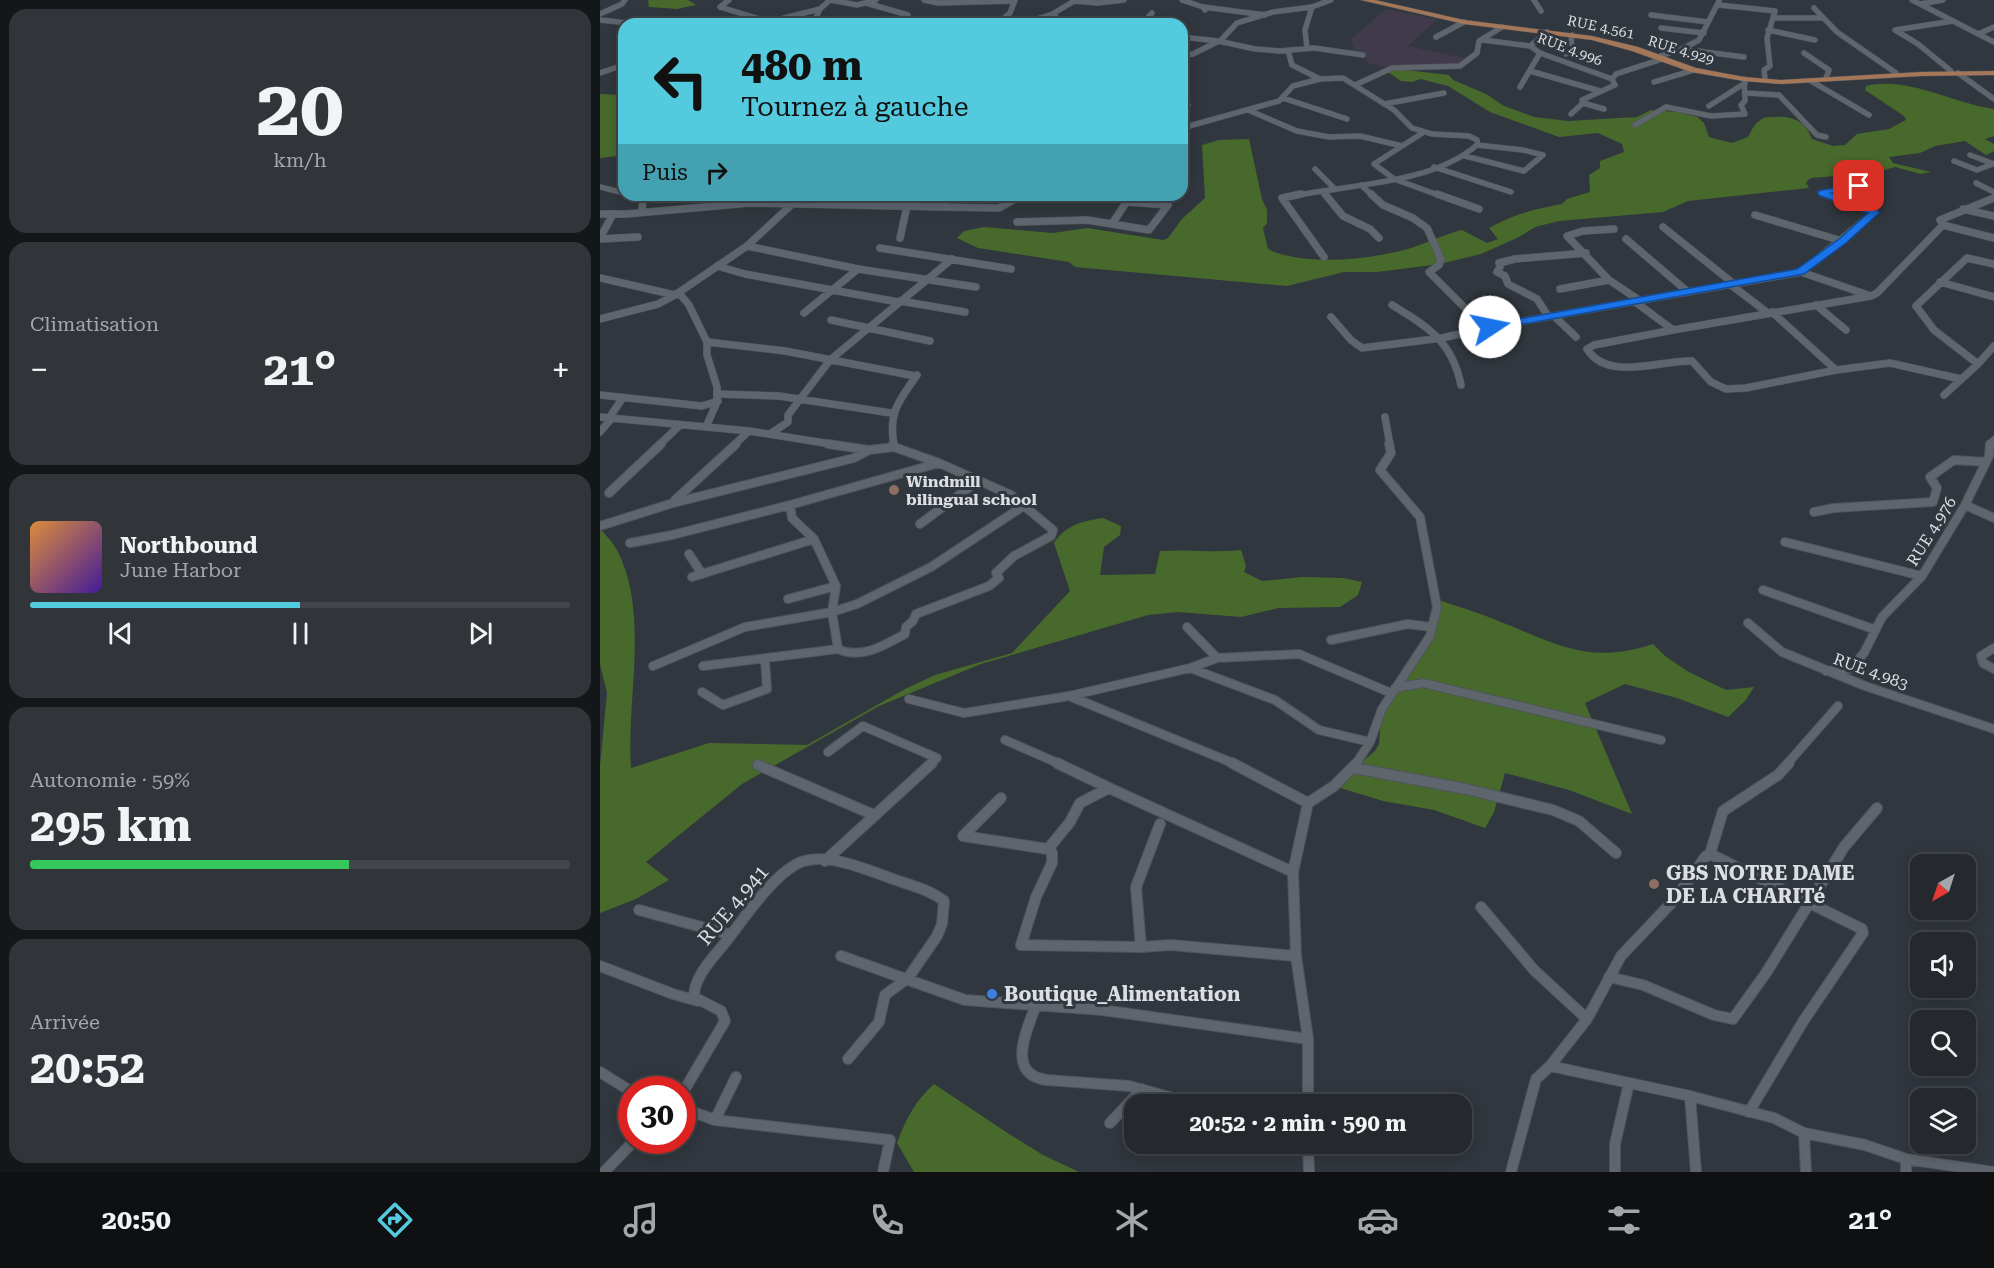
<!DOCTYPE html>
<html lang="fr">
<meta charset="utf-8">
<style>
body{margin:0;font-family:"Roboto Serif",serif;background:#31353a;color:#f1f3f6;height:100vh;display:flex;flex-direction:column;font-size:22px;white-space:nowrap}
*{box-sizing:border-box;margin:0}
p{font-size:20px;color:#a3a6aa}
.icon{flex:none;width:33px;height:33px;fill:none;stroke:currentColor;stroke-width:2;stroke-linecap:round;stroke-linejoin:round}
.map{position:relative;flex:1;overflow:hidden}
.side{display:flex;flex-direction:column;gap:9px;padding:9px;background:#141719;width:600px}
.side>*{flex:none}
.hud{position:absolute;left:18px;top:18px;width:570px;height:183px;border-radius:18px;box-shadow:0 3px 15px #0003,0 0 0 2px #42454a;background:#54cade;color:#111;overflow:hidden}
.needle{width:39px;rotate:219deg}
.controls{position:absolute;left:1310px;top:854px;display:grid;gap:12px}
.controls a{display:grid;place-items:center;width:66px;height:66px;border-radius:12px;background:#25292e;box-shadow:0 3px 15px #0003,0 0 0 2px #42454a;font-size:30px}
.speed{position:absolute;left:18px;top:1076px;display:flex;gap:12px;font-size:30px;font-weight:700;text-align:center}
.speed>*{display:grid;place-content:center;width:78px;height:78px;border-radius:50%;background:#25292e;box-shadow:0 3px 15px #0003,0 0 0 2px #42454a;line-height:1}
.speed .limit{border:9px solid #d22;background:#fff;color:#111}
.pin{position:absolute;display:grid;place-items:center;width:51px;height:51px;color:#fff;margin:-26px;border-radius:12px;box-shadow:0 3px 9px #0006}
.me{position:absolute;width:66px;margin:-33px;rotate:79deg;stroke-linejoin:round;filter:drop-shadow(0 0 4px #0008)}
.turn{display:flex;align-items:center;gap:21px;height:126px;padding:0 24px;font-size:27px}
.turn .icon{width:78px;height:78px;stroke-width:2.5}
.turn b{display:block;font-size:42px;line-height:51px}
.then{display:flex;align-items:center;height:57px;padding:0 24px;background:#0003;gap:12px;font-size:22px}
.big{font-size:45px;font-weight:700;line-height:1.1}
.side .card{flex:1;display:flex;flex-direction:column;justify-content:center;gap:9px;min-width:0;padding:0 21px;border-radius:18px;background:#31353a}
.side .dial{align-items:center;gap:0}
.dial b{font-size:78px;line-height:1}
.song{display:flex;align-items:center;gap:18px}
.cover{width:72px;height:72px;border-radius:9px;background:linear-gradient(135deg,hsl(30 70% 55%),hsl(260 70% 35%))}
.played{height:6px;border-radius:3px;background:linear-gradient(90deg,#54cade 50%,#42454a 50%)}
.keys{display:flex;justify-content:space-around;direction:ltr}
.heat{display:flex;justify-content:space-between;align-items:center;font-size:33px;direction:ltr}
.charge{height:9px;border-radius:4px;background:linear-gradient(90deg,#34c759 59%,#42454a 0)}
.trip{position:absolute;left:524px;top:1094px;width:348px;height:60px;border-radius:18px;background:#25292e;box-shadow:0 3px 15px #0003,0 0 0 2px #42454a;font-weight:700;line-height:60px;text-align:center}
.tab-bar{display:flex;height:96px;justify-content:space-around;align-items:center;background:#0f1012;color:#a3a6aa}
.tab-bar .icon{width:42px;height:42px}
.tab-bar .selected{color:#54cade}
.tab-bar b{font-size:27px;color:#f1f3f6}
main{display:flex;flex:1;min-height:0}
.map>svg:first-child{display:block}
.commercial{fill:#413a4b}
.green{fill:#48692c}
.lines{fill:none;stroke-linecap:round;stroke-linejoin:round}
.street-far3-casing{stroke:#4f545a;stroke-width:6}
.street-far2-casing{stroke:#4f545a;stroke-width:8}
.street-far1-casing{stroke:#4f545a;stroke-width:10}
.street-casing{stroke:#4f545a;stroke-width:12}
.primary-casing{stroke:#4f545a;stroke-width:1}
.street-far3{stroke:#5e656d;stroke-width:5}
.street-far2{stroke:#5e656d;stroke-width:7}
.street-far1{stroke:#5e656d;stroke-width:8}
.street{stroke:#5e656d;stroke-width:10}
.primary{fill:#a57759;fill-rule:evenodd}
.route{fill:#1a73e8;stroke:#114b97;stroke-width:1.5}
.education-dot{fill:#8d6e63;stroke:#31373e;stroke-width:2}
.shop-dot{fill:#3f7fe0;stroke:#31373e;stroke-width:2}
.labels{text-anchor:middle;stroke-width:6;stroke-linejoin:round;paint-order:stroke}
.far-street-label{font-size:14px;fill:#dbdee3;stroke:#31373e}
.poi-label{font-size:16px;font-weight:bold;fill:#dbdee3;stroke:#31373e;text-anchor:start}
.street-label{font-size:16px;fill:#dbdee3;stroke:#31373e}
.near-poi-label{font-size:20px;font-weight:bold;fill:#dbdee3;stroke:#31373e;text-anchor:start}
.near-street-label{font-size:20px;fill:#dbdee3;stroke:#31373e}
</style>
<main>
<section class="side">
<div class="card dial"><b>20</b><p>km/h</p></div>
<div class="card"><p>Climatisation</p>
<div class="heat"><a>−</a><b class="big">21°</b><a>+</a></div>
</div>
<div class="card">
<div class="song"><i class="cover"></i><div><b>Northbound</b><p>June Harbor</p></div></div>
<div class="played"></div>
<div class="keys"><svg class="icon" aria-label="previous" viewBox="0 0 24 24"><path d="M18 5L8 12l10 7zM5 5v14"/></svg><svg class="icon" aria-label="pause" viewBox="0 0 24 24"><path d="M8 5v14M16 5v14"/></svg><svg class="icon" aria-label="next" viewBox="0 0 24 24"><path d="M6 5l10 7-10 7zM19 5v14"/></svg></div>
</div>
<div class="card"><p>Autonomie · 59%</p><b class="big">295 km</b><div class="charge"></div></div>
<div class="card"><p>Arrivée</p><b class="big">20:52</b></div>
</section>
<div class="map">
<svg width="1394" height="1172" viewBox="0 0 1394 1172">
<rect width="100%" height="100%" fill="#31373e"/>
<!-- commercial -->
<path class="commercial" d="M786,9l51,10 -29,27 57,12 -1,2 -5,4 -74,3 -17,-4 -2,-7 -11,-3 -4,-14z"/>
<!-- green -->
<path class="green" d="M48,0h40l8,5 -19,4 -28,-2z
M798,69l51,6 4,5 33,14 18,12 30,11 34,4 69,-4 14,-7 26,2 20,5 7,6 5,14 23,6 16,-6c3,-5 6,-13 11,-16 4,-4 9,-4 14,-4 18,-2 33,4 39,22l21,7 12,-1 12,-11 32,-5 17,-9 -2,-4 -39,-26 1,-4c42,-10 85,17 128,23v27l-9,3 9,5v7l-8,4 -21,-14 -30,5 -15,7 -31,4 4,6 38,9 -10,2 -26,-7 -21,6 -63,5 -5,4 3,6 -121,13 -25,11 -104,9 -24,6 -16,10 -38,17 -41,10 -63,8h-33l-57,14 -212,-19 -6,-5 -91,-14 -21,-10 7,-7 20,-4 69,6 34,-5 76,12 5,-2 14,-19 23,-21 -3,-53 17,-5 30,-1 13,60 5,11v13l-4,5 5,21 6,3c40,13 89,8 130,-2 19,-5 38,-15 58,-20l25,13 11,-4 -9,-11c28,-15 42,-18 73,-24l5,-5 23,-7 -1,-17 11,-7v-7l24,-9 -2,-8 -24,-11 -39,4 -69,-25 -42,-26 -27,-7 -9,3 -11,-1 -13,-9z
M0,94l24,1v60l-24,3z
M503,518l18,8 -1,9 -16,12 -4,28 55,-1 5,-23c28,-2 54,2 81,-1l5,16 -2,6 18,9 41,-4 40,1 19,4 -4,13 -18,12 -62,1 -37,9 -63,-5 -30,3 -167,49 -102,42 -137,78 -96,78 23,18 -33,19 -36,14v-147l7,-73 -7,-29v-136c5,7 13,14 17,22 33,63 9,150 14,218l78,-25 98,2 98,-56 30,-14 77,-22 58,-62 -16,-48c12,-18 28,-22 49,-25z
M836,599c23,8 47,15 70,25 56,23 86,40 147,20l12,12 22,15 39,19 28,-3 -9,14 -17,16 -51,-19 -52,-14 -40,19 47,111 -63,-24 -64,-17 -11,39 -9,16 -51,-18 -51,-9 -49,-15 41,-35 4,-7 3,-35 48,-73z
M334,1084l72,48 37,23 36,17h-165l-17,-29c9,-24 18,-42 37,-59z"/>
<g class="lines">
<!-- street-far3 casing -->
<g class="street-far3-casing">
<path id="street-far3" d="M129,0l-9,7 46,14
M231,0l26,5 19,-5
M324,0l14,3 76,-2
M582,0l21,7 2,3
M934,0l7,11
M1312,0l8,4 23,-4
M475,1l22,2 27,-3
M266,3l42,12 -4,9
M1320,4l74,38
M1119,5l56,6 -8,27 3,28 -6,4 1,9
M603,7l62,8
M1214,8l23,24 59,41
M0,14l22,-10 3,-4
M1051,15l57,7
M1174,18h48
M0,20l37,4
M459,23l-5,-10 22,-13
M160,24l60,-15
M213,24l7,-15 10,-9
M397,24l13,-11 5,-13
M421,24l32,-10
M542,24l10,-11
M1061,28l43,5
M1168,30l47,10
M1378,34l16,-7
M582,37l36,4 37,8 25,2 34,-3 49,7
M836,37l28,-15
M883,40l47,6 10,7 72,26
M930,46l17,-14
M707,48l-2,-18 7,-23
M1082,49l62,8
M688,50l4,15 28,14
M1204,53l25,17 -3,8
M966,54l9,-3 -4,-9 1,-7
M582,55l11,-1 28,-14 16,-17 36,-11 39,-5 19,-7
M1060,56l22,-7 17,-9 20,-39
M930,71l70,20
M1351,71l-33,-27 -23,-14 58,-9
M0,73l24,-8
M1358,73l36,26
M1211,81l58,34
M1054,82l40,-12
M755,85l37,-17 68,-2 17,-13 2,-12 23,-14
M920,87l20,-34
M582,89l6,16
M1145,93l34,2 38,40 9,2
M683,98l64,21
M784,104l60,-11
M1109,106l36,-23
M1004,109l-21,-6 -1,-3 33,-15 -3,-6 4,-5 46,-15
M648,110l49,21 32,6 31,-1 42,10
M971,114l12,-11
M1035,125l31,-18 45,9 34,-2 -4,-9 4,-4 -1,-22
M582,128l97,-27 14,-15 27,-7 23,-1 51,32 18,18 20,6 37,2 8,4 1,4c-44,40 -127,40 -184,52
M824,132l-50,32 20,15 47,17
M1370,155l24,9
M865,156l59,15 19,-16 -20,-5 -46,-5
M1354,161l23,9 16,-6
M834,167l77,25
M715,169l20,20
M1376,183l18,9
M761,185l12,11
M0,187l24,6
M723,191l4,5
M34,195l3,1
M1228,196l-7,-3 55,-9"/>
</g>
<!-- street-far2 casing -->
<g class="street-far2-casing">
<path id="street-far2" d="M701,194l-19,4 42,59
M725,194l18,22 27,13 9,9
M771,194l12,11 30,13 14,10 14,31 -2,6 -10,7 36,36 25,19 311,-55 74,-60 -51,-18
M837,194l42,15
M34,195l9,2 -1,15
M1394,198l-54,22 3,5 51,13
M527,202l41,3
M291,206l2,-11
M342,207l57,1 16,-9h47
M1363,209l31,7
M0,214h26l124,-11 192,4 7,-12
M1155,215l87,26
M417,222l70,-2 62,10 19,-25
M512,224l19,-29
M1063,227l71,57
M1014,229l-31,2 -16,5 42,44 30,20
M0,238l13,-24
M300,238l7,-32
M0,239l38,-2
M1026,239l62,53
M147,246l111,23 118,18
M280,248l131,21
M1394,264l-27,-6 -51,48 18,24 44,34 16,-18
M117,266l28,8 153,28
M1201,272l67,23
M0,278l75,17
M1340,282l54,15
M1131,285l37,28
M960,289l49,-9
M79,293l10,12 18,37v13l10,32v15l-11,25
M300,301l65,11
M1034,301l39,29 198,-34 6,-3 66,-68
M792,305c36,22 60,36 69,80
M1216,305l30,25
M1172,312l64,58
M204,313l54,-44
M948,316l-11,-17 -29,-15 -3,-8 -8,-4 3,-5 -1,-4 16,-4 71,-6
M954,316l22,21
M731,317l20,23 11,8 80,-10 48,-11
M0,319l58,-15 17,-9 72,-49 55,-51
M231,320l99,21
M1073,330l-79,15 -7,4c21,33 72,11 105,12l19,21 15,7 20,-1 90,-18 54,-7 71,16
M107,342l78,9 130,25
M119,394l60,2 112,17
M0,395l102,11 16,-5
M1344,395l34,-31
M0,417l149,14 88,14
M785,417l5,28
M9,418l13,-19
M0,432l12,-14
M170,434l18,-12v-7l42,-55 122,-101
M59,445l21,-20
M134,445l15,-14
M294,445c-6,-33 5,-44 23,-70
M1389,445l5,-5"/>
</g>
<!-- street-far1 casing -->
<g class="street-far1-casing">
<path id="street-far1" d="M228,444l41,6
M9,493l52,-49
M75,500l61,-56
M1365,505l29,13
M1214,512l20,-4 99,-6 4,-14 -7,-11 24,-17 32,2
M320,524l58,-43
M0,526l73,-23 181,-45 15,-8 25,-3
M1185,542l137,34
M30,543l42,-8 118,-30
M89,554l13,20
M92,577l122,-38
M1163,590l113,40
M188,599l48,-13
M1148,623l34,29 83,34 129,43
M731,640l77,-16 23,3
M1394,648l-13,8 2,7 11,6
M238,649l-6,-37 4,-26 -22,-47 -22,-21 -2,-13 149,-42
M617,658l82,-4 92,39
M53,666l92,-39 87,-15 25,-8 74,-37 94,-62
M103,666l135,-17c23,11 47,-4 67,-15l1,-7 7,-6 3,-7 73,-28 10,-8 -3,-5 18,-17 37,-20 2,-6 -42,-35 -72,-32 -45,-16 -1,-3
M590,668l85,32 44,30 51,12
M1226,671l24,-2 14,-16 18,-36 40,-41 43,-71 24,-49 1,-12
M795,688l28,-5 238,57
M102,692l21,13 44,-16 -2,-29
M469,696l121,-28 27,-10 -30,-31
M309,699l55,14 105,-17 166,68
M405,740l55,24
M228,752l35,-26 74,32 -7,6
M756,764l14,-22 12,-33 48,-73 7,-29 -17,-90 -40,-47 11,-17 -2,-9
M1187,764l51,-58"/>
</g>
<!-- street casing -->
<g class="street-casing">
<path id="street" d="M457,763l52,25
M632,763l76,40
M158,765l116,50
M754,768l112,21 87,21 26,11 37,32
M363,836l85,13 4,3v11l-16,34 -15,48 120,2 30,-2 125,11
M363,836l38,-38
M448,849l22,-27 10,-19 29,-15 184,84
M1110,854l152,75 1,4 -59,87 -55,92
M225,861l107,-98
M881,907l53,63 53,49
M39,910l92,25
M541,947l-5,-60 24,-63
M241,956l124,44 137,10 206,29
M0,966l73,28 25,7
M1009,977l34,8 71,30 19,4 33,-46 78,-126 33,-39
M436,1005c-9,25 -31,69 11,75l82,6 66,18
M950,1066l140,30 84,22 30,15 61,12 41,14 88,13
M0,1072l32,20
M82,1094l43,-73 -4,-10 -27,-14c0,-22 21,-41 34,-58 17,-22 49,-70 76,-78 25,-7 59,7 81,15 19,8 43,12 59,25l-2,23 -5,12 -29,42 -23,17 -6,27 -31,37
M1090,1096l6,76
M708,1104v-65l-12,-83 -3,-84 15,-69 26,-17 23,-23
M82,1108l33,12 175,20 -7,32
M115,1120l21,-43
M510,1123l32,-34
M1204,1133l2,39
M708,1143l1,29
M1306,1159v13
M4,1172l31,-32
M911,1172l25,-93 14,-13 37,-47 34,-63 54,-57 31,-43 4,-2 13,-43 55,-36 11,-12
M1015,1172v-28l14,-61"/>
</g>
<!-- primary casing -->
<g class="primary-casing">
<path id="primary" d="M761,0h14l89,20 128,16 46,11 58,21 48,9 37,3 140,-8 73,-1v4l-73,1 -140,8 -37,-3 -53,-9 -59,-21 -40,-11 -128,-16z"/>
</g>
<!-- street-far3 -->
<use href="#street-far3" class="street-far3"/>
<!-- street-far2 -->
<use href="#street-far2" class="street-far2"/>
<!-- street-far1 -->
<use href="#street-far1" class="street-far1"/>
<!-- street -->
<use href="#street" class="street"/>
<!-- primary -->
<use href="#primary" class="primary"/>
</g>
<!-- route -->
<path class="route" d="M1259,183l4,1v4l-31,5 48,19 -34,31 -42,31 -314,56 -5,-3 5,-3 307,-55 42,-30 29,-26 -50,-18v-4z"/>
<!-- markers -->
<g class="education-dot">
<circle cx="294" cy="490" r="6"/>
<circle cx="1054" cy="884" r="6"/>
</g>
<circle class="shop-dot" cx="392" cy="994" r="6"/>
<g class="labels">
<!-- far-street labels -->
<g class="far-street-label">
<text transform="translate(1001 27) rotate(12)" y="5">RUE 4.561</text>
<text transform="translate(970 49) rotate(21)" y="5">RUE 4.996</text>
<text transform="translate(1081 50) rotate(17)" y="5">RUE 4.929</text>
</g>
<!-- poi labels -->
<g class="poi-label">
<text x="306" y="487">Windmill<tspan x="306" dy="18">bilingual school</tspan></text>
</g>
<!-- street labels -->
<g class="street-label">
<text transform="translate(1331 531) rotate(-58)" y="6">RUE 4.976</text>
<text transform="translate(1271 671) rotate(20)" y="6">RUE 4.983</text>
</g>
<!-- near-poi labels -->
<g class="near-poi-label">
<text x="1066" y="880">GBS NOTRE DAME<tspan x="1066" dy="23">DE LA CHARITé</tspan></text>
<text x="404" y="1001">Boutique_Alimentation</text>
</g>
<!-- near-street labels -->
<g class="near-street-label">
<text transform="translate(133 905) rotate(-50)" y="7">RUE 4.941</text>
</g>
</g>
</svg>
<div class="controls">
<a><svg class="needle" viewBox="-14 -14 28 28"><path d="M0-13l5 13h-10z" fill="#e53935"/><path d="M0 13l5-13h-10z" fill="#a3a6aa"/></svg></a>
<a><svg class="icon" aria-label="sound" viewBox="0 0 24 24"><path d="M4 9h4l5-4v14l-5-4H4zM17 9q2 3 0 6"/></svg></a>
<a><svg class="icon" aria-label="search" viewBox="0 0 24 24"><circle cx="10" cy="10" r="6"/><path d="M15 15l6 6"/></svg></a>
<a><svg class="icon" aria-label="layers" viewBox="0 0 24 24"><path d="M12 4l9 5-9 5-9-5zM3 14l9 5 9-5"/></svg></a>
</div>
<div class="speed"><div class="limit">30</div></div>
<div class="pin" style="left:1259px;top:186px;background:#d93025"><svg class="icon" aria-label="arrive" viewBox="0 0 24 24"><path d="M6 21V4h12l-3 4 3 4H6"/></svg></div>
<svg class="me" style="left:890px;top:327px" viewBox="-20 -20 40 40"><circle r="19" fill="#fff"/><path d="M0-13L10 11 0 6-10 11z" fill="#1a73e8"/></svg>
<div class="trip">20:52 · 2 min · 590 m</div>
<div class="hud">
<div class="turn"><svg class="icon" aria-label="left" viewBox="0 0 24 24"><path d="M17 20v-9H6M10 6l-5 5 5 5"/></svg><div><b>480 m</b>Tournez à gauche</div></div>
<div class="then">Puis<svg class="icon" aria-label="right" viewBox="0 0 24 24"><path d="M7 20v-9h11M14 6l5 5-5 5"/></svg></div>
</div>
</div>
</main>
<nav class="tab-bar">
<b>20:50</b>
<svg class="icon selected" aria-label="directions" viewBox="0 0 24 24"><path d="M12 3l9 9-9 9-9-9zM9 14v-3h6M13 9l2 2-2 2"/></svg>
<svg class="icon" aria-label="music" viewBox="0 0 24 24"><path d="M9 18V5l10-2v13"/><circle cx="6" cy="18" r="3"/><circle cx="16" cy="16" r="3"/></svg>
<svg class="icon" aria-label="phone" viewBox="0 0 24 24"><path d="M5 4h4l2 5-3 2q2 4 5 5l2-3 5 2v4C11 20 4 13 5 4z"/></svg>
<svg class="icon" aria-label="climate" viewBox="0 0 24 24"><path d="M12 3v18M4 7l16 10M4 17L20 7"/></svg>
<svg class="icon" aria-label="car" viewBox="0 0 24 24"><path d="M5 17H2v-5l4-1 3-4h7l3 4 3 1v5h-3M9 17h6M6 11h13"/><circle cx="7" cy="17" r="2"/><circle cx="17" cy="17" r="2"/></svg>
<svg class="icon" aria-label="filters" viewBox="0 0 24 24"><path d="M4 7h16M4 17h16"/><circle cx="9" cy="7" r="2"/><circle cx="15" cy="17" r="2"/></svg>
<b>21°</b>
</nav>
